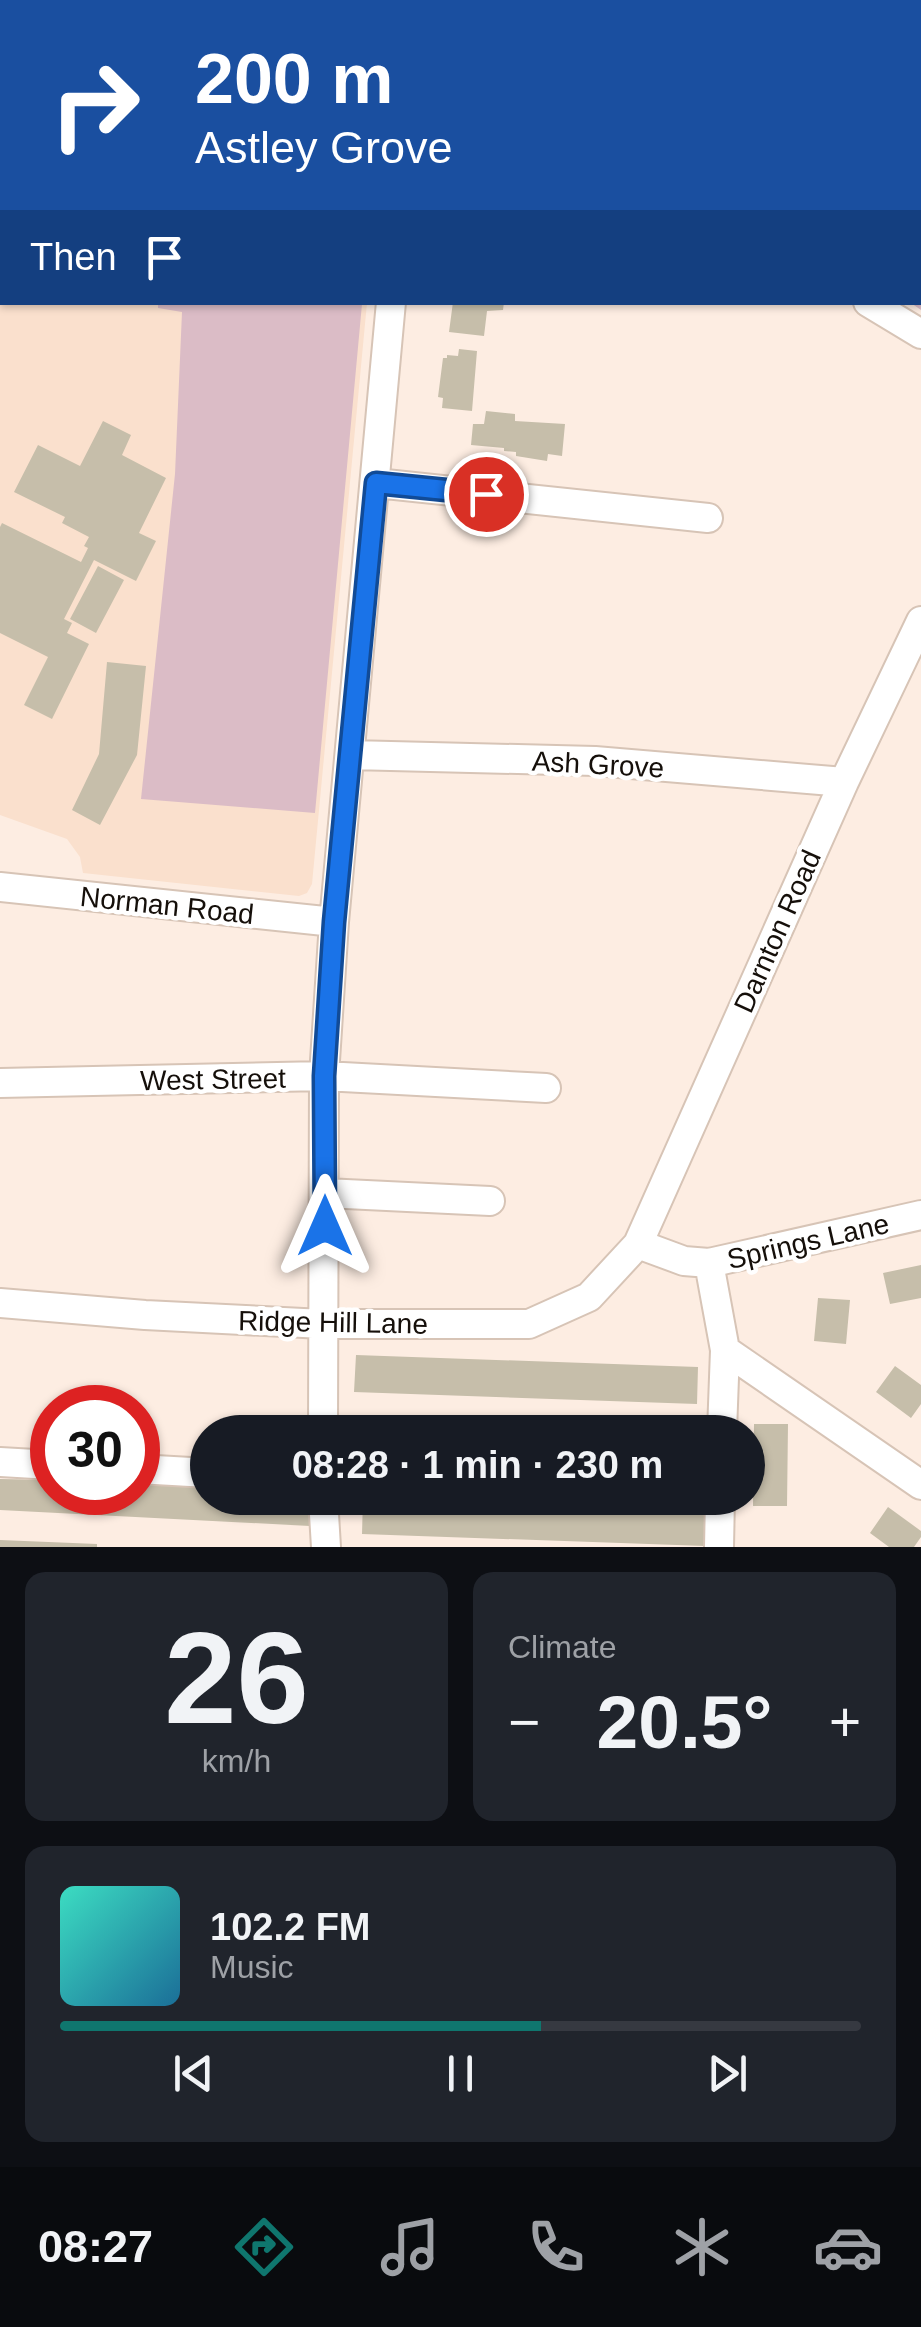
<!DOCTYPE html>
<meta charset="utf-8">
<style>
body{margin:0;font-family:Helvetica,sans-serif;background:#20242c;color:#f1f3f6;height:100vh;display:flex;flex-direction:column;font-size:38px;white-space:nowrap}
*{box-sizing:border-box;margin:0}
p{font-size:32px;color:#9ea1a6}
.icon{flex:none;width:55px;height:55px;fill:none;stroke:currentColor;stroke-width:2;stroke-linecap:round;stroke-linejoin:round}
.map{position:relative;height:1547px;overflow:hidden}
.drawer{display:flex;flex-direction:column;gap:25px;padding:25px;background:#0d0f14;flex:1}
.drawer>*{flex:none}
.top-card{position:absolute;left:0px;top:0px;width:922px;height:305px;box-shadow:0 2px 8px #0004;background:#1a4fa0;color:#fff;overflow:hidden}
.speed{position:absolute;left:30px;top:1385px;display:flex;gap:20px;font-size:50px;font-weight:700;text-align:center}
.speed>*{display:grid;place-content:center;width:130px;height:130px;border-radius:50%;background:#171b24;box-shadow:0 2px 8px #0004;line-height:1}
.speed .limit{border:15px solid #d22;background:#fff;color:#111}
.pin{position:absolute;display:grid;place-items:center;width:85px;height:85px;color:#fff;margin:-42px;border:5px solid #fff;border-radius:50%;box-shadow:0 2px 10px #0007}
.me{position:absolute;width:110px;margin:-55px;rotate:0deg;stroke-linejoin:round;filter:drop-shadow(0 0 8px #0008)}
.turn{display:flex;align-items:center;gap:35px;height:210px;padding:0 30px;font-size:45px}
.turn .icon{width:130px;height:130px;stroke-width:2.5}
.turn b{display:block;font-size:70px;line-height:85px}
.then{display:flex;align-items:center;height:95px;padding:0 30px;background:#0003;gap:20px;font-size:38px}
.big{font-size:75px;font-weight:800;line-height:1.1}
.drawer .widget{flex:1;display:flex;flex-direction:column;justify-content:center;gap:15px;min-width:0;padding:0 35px;border-radius:20px;background:#20242c}
.drawer .dial{align-items:center;gap:0}
.dial b{font-size:130px;line-height:1}
.song{display:flex;align-items:center;gap:30px}
.cover{width:120px;height:120px;border-radius:15px;background:linear-gradient(135deg,hsl(170 70% 55%),hsl(200 70% 35%))}
.played{height:10px;border-radius:5px;background:linear-gradient(90deg,#0f766e 60%,#363941 60%)}
.keys{display:flex;justify-content:space-around;direction:ltr}
.heat{display:flex;justify-content:space-between;align-items:center;font-size:55px;direction:ltr}
.drawer .tiles{flex:1;display:grid;gap:25px;grid-template-columns:1fr 1fr}
.widget:last-child{grid-column:span 2}
.trip{position:absolute;left:190px;top:1415px;width:575px;height:100px;border-radius:50px;background:#171b24;box-shadow:0 2px 8px #0004;font-weight:800;line-height:100px;text-align:center}
.menu{display:flex;height:160px;justify-content:space-around;align-items:center;background:#090b0e;color:#9ea1a6}
.menu .icon{width:70px;height:70px}
.menu .selected{color:#0f766e}
.menu b{font-size:45px;color:#f1f3f6}
.map>svg:first-child{display:block}
.built{fill:#fae0cd}
.green{fill:#dbbcc6}
.building{fill:#c6beaa}
.lines{fill:none;stroke-linecap:round;stroke-linejoin:round}
.minor-casing{stroke:#d7c4b6;stroke-width:32}
.minor{stroke:#fff;stroke-width:28}
.route-casing{stroke:#114b97;stroke-width:25}
.route{stroke:#1a73e8;stroke-width:18}
.labels{text-anchor:middle;stroke-width:9;stroke-linejoin:round;paint-order:stroke}
.street-label{font-size:28px;fill:#150f0a;stroke:#fff}
</style>
<div class="map">
<svg width="921" height="1547" viewBox="0 0 921 1547">
<rect width="100%" height="100%" fill="#fdede2"/>
<!-- built -->
<path class="built" d="M0,153l2,149 365,1 -55,581 -5,9 -8,3 -216,-23 -3,-16 -13,-18 -67,-24z"/>
<!-- green -->
<path class="green" d="M429,0h492v310l-10,-7 9,-1v-300z
M342,303l20,1 -47,509 -174,-14 34,-325 7,-162 -24,-4v-5z"/>
<!-- building -->
<path class="building" d="M453,302h51l-1,8 -16,1 -3,25 -35,-4z
M459,349l18,2 -5,60 -30,-3 1,-10 -5,-1 5,-39h4v-3l11,1z
M486,411l29,3v7l50,3 -3,32 -14,-2 -1,7 -31,-5v-4l-12,-1v-3l-33,-3 2,-21h11z
M103,421l28,14 -9,20 44,23 -27,55 17,8 -20,40 -42,-21 -30,59 8,4 -5,10 22,11 -37,75 -28,-14 24,-48 -48,-24v-106l2,-4 79,39 7,-14 -4,-2 5,-9 -27,-14 3,-6 -51,-25 24,-47 42,21z
M98,566l26,14 -28,53 -26,-14z
M107,662l39,4 -9,89 -37,70 -28,-15 27,-56z
M921,1265v33l-31,6 -7,-31z
M818,1298l32,2 -4,44 -32,-3z
M356,1355l342,12 -1,37 -343,-12z
M895,1366l26,19v19l-10,14 -35,-26z
M357,1422l193,7v3h-193z
M754,1424h34l-1,82h-34z
M0,1479l52,1v12h86v-9l70,2v13h103l-1,28 -310,-16z
M363,1498l343,11 -1,37 -343,-12z
M888,1507l33,24v6l-7,10h-25l-19,-14z
M0,1540l97,4v3h-97z"/>
<g class="lines">
<!-- minor casing -->
<g class="minor-casing">
<path id="minor" d="M359,0l5,2
M868,302l53,32
M376,483l332,35
M351,755l244,6 249,21
M0,887l334,35
M0,1083l324,-7 222,12
M325,1193l165,8
M638,1244l46,17 25,2 212,-48
M709,1263l16,87 -3,82
M0,1303l145,12 178,9h206l60,-27 49,-53 206,-462 77,-161
M725,1350l196,135
M323,1432l1,-356 10,-154 57,-620
M0,1462l52,3
M138,1469l70,4
M323,1498l3,49
M679,1498l41,2
M719,1547l1,-49"/>
</g>
<!-- minor -->
<use href="#minor" class="minor"/>
</g>
<g class="lines">
<!-- route casing -->
<g class="route-casing">
<path id="route" d="M325,1226l-1,-150 10,-154 42,-439 110,11"/>
</g>
<!-- route -->
<use href="#route" class="route"/>
</g>
<g class="labels">
<!-- street labels -->
<g class="street-label">
<text transform="translate(598 764) rotate(3)" y="10">Ash Grove</text>
<text transform="translate(167 905) rotate(6)" y="10">Norman Road</text>
<text transform="translate(777 931) rotate(-66)" y="10">Darnton Road</text>
<text transform="translate(213 1079) rotate(-1)" y="10">West Street</text>
<text transform="translate(808 1241) rotate(-13)" y="10">Springs Lane</text>
<text transform="translate(333 1322) rotate(1)" y="10">Ridge Hill Lane</text>
</g>
</g>
</svg>
<div class="speed"><div class="limit">30</div></div>
<div class="pin" style="left:486px;top:494px;background:#d93025"><svg class="icon" aria-label="arrive" viewBox="0 0 24 24"><path d="M6 21V4h12l-3 4 3 4H6"/></svg></div>
<svg class="me" style="left:325px;top:1226px" viewBox="-20 -20 40 40"><path d="M0-17L14 15 0 8-14 15z" fill="#1a73e8" stroke="#fff" stroke-width="4"/></svg>
<div class="trip">08:28 · 1 min · 230 m</div>
<div class="top-card">
<div class="turn"><svg class="icon" aria-label="right" viewBox="0 0 24 24"><path d="M7 20v-9h11M14 6l5 5-5 5"/></svg><div><b>200 m</b>Astley Grove</div></div>
<div class="then">Then<svg class="icon" aria-label="arrive" viewBox="0 0 24 24"><path d="M6 21V4h12l-3 4 3 4H6"/></svg></div>
</div>
</div>
<section class="drawer">
<div class="tiles">
<div class="widget dial"><b>26</b><p>km/h</p></div>
<div class="widget"><p>Climate</p>
<div class="heat"><a>−</a><b class="big">20.5°</b><a>+</a></div>
</div>
<div class="widget">
<div class="song"><i class="cover"></i><div><b>102.2 FM</b><p>Music</p></div></div>
<div class="played"></div>
<div class="keys"><svg class="icon" aria-label="previous" viewBox="0 0 24 24"><path d="M18 5L8 12l10 7zM5 5v14"/></svg><svg class="icon" aria-label="pause" viewBox="0 0 24 24"><path d="M8 5v14M16 5v14"/></svg><svg class="icon" aria-label="next" viewBox="0 0 24 24"><path d="M6 5l10 7-10 7zM19 5v14"/></svg></div>
</div>
</div>
</section>
<nav class="menu">
<b>08:27</b>
<svg class="icon selected" aria-label="directions" viewBox="0 0 24 24"><path d="M12 3l9 9-9 9-9-9zM9 14v-3h6M13 9l2 2-2 2"/></svg>
<svg class="icon" aria-label="music" viewBox="0 0 24 24"><path d="M9 18V5l10-2v13"/><circle cx="6" cy="18" r="3"/><circle cx="16" cy="16" r="3"/></svg>
<svg class="icon" aria-label="phone" viewBox="0 0 24 24"><path d="M5 4h4l2 5-3 2q2 4 5 5l2-3 5 2v4C11 20 4 13 5 4z"/></svg>
<svg class="icon" aria-label="climate" viewBox="0 0 24 24"><path d="M12 3v18M4 7l16 10M4 17L20 7"/></svg>
<svg class="icon" aria-label="car" viewBox="0 0 24 24"><path d="M5 17H2v-5l4-1 3-4h7l3 4 3 1v5h-3M9 17h6M6 11h13"/><circle cx="7" cy="17" r="2"/><circle cx="17" cy="17" r="2"/></svg>
</nav>
